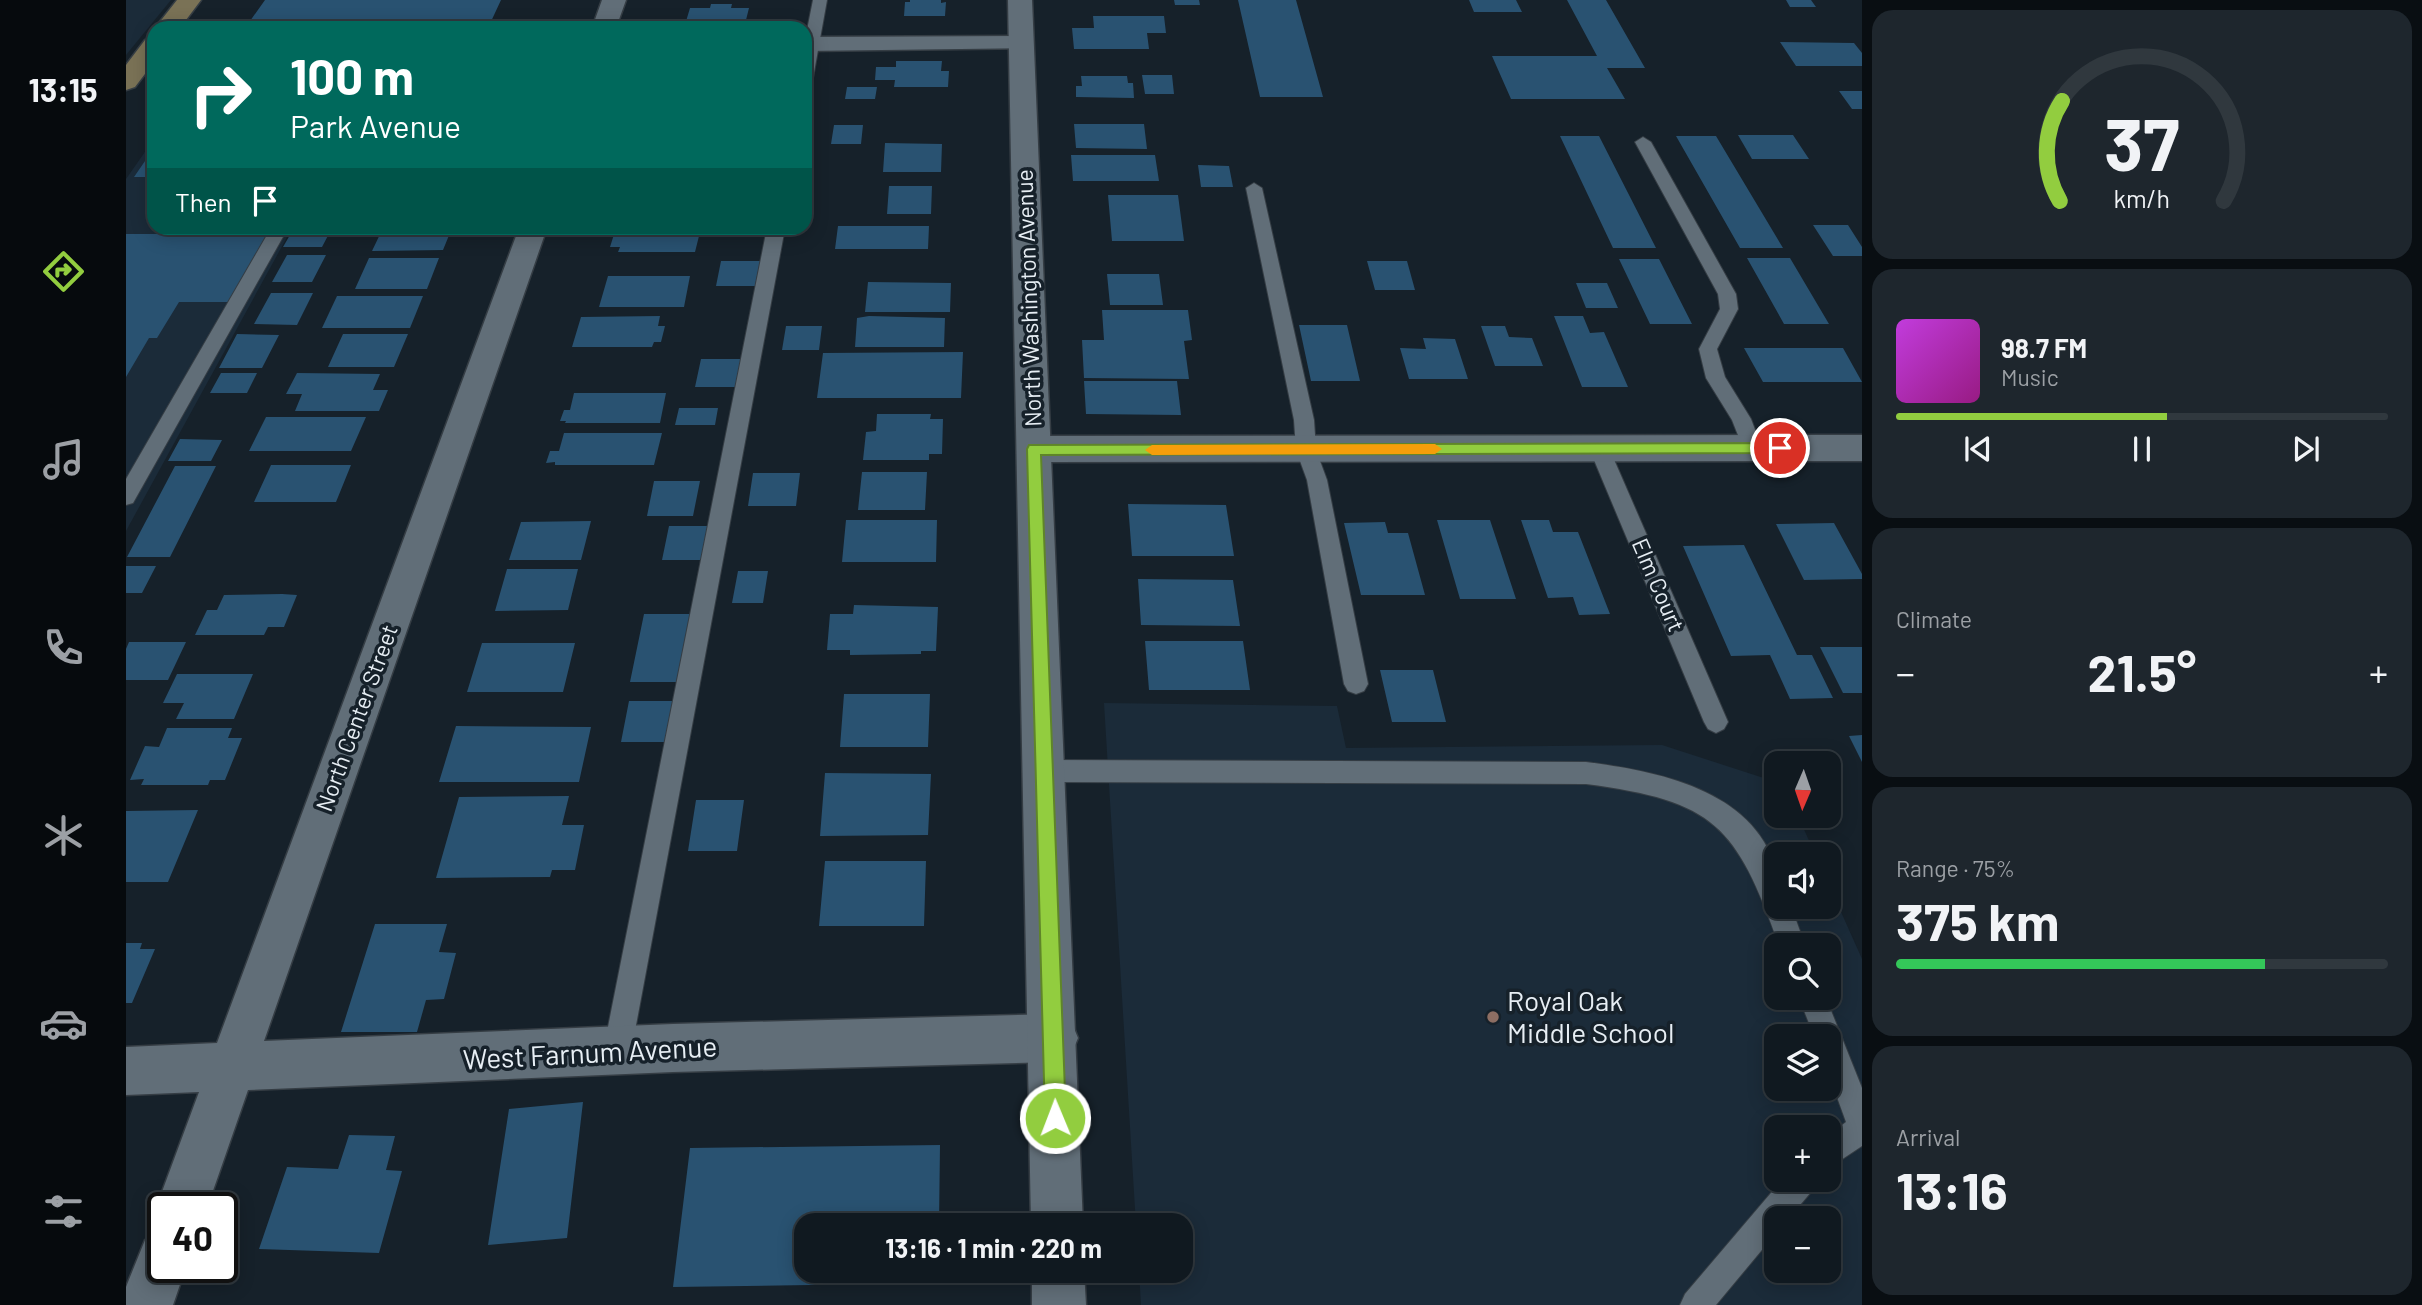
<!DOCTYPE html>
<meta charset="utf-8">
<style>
body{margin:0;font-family:Barlow,sans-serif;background:#1e262d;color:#f1f3f6;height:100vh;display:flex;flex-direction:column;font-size:26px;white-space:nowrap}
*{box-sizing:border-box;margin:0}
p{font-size:23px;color:#9ca0a5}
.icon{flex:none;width:38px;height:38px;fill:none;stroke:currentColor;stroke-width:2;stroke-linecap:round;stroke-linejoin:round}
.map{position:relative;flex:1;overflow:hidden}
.details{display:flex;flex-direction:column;gap:10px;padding:10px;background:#090e12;width:560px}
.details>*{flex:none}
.guide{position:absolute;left:21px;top:21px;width:665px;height:214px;border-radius:21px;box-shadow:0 4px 18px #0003,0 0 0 2px #30383e;background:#00695c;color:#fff;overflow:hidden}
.needle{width:46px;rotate:182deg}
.buttons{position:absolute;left:1638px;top:751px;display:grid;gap:14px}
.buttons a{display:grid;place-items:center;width:77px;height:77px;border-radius:14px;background:#101920;box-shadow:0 4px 18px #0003,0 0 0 2px #30383e;font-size:35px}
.speed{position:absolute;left:21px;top:1192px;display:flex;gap:14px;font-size:35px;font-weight:700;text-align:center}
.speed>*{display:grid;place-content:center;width:91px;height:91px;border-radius:50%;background:#101920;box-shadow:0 4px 18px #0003,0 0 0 2px #30383e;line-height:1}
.speed .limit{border:4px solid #111;border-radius:10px;background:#fff;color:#111}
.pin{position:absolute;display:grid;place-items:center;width:60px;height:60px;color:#fff;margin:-30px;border:4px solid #fff;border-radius:50%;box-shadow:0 2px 7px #0007}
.me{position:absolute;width:77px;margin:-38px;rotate:359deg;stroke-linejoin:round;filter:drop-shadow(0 0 5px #0008)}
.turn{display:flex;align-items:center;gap:24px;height:147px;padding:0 28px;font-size:32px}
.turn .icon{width:91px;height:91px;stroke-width:2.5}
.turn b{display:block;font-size:49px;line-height:60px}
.then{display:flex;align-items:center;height:66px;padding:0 28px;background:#0003;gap:14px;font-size:26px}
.big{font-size:52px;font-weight:700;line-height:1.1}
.details .widget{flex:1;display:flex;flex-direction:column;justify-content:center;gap:10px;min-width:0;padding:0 24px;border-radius:21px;background:#1e262d}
.details .dial{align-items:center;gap:0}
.dial svg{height:182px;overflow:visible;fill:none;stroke:#30383e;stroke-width:7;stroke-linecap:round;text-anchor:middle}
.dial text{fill:#f1f3f6;stroke:none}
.song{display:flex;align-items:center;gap:21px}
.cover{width:84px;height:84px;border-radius:10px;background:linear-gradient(135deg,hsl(290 70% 55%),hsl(310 70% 35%))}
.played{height:7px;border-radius:4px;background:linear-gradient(90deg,#92cd3f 55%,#30383e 55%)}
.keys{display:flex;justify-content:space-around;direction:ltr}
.heat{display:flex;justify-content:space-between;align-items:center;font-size:38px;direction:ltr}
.charge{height:10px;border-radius:5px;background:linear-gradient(90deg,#34c759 75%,#30383e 0)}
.trip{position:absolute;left:668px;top:1213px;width:399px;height:70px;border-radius:21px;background:#101920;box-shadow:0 4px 18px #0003,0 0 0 2px #30383e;font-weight:700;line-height:70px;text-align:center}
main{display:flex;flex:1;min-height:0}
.dock{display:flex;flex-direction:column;width:126px;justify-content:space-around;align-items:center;background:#060a0d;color:#9ca0a5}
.dock .icon{width:49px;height:49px}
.dock .current{color:#92cd3f}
.dock b{font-size:32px;color:#f1f3f6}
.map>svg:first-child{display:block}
.built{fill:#1b2b39;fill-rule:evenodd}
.building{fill:#295271}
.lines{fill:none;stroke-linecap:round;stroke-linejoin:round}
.service-casing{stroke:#353d44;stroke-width:2}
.minor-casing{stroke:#353d44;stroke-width:3}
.tertiary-casing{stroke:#353d44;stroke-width:3}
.secondary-casing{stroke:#353d44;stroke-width:3}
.service{fill:#616e78;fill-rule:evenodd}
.minor{fill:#616e78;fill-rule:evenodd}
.tertiary{fill:#616e78;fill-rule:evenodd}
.secondary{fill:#7a7256;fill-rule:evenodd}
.route{fill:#92cd3f;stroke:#5f8529;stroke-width:2}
.slow{fill:#f59e0b}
.education-dot{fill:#8d6e63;stroke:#16212a;stroke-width:2.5}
.labels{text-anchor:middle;stroke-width:7;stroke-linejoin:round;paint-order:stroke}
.street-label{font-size:23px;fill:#e7eef4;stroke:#16212a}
.near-poi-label{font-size:28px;fill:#e7eef4;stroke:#16212a;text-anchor:start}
.near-street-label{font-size:28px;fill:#e7eef4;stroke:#16212a}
</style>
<main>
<nav class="dock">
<b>13:15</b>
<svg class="icon current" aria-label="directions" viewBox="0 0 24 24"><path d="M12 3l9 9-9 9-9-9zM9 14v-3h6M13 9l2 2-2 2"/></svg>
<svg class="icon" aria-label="music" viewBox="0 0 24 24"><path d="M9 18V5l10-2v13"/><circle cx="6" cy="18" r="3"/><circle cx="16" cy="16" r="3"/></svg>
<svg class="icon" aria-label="phone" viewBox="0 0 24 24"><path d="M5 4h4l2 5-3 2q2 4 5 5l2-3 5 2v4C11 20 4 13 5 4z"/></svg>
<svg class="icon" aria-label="climate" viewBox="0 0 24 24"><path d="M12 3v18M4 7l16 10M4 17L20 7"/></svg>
<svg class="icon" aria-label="car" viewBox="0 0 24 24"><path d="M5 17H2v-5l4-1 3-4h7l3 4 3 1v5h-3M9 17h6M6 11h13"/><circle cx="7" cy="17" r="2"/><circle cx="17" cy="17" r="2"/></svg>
<svg class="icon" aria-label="filters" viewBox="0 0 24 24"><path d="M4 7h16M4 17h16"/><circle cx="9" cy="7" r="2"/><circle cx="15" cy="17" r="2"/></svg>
</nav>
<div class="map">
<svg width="1736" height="1305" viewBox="0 0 1736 1305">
<rect width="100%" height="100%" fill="#16212a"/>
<!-- built -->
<path class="built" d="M0,0h45l-45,55z
M28,139v89h138l-166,303v-352z
M978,703l233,3 9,42 316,-3 114,37v34h22l17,38h-39v52h53v-21l33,74v346h-721l-2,-34 42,-1v-45h-45zM1650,945h53v53h-53zM1650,1036h53v52h-53zM1650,1127h53v53h-53zM1650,1218h53v52h-53z"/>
<!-- building -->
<path class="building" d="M139,0h236l-13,28h-231l4,-6 -11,-1z
M784,0h31v3l5,-1 -1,14h-41l1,-14h5z
M1048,0h25l1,5h-25z
M1112,0h58l27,97h-63z
M1343,0h47l6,12h-48z
M1441,0h39l39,68h-38l18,31h-114l-19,-43h105z
M1660,0h25l5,7h-26z
M585,4h21l-1,4h18l-5,20h-60l6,-20h20z
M967,16h71l2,17h-19l2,16h-75l-2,-21h22z
M1654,42l74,1 8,10v13h-66z
M770,61h46l-1,10h8l-1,16h-54l1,-7h-20l1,-13h20z
M1016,75h30l2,19h-29z
M955,76h46l1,7h5l1,15 -58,-1v-11h6z
M721,87h30l-2,12h-30z
M1713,91h23v18h-10z
M948,124h70l3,25 -71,-1z
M708,125h29l-2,19h-30z
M1612,135h55l16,24h-57z
M1434,136h39l57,112h-43z
M1550,136h40l67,112h-43z
M759,143l57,1 -1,28h-58z
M28,148v29h-20z
M945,155h84l4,26h-86z
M1072,165l31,1 4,21h-32z
M763,186h43l-1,28h-44z
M982,195h70l6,46h-72z
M1687,225h35l14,22v9h-29z
M712,226h91l-1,23h-93z
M168,228h38l-10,19h-39z
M257,228h69l-9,22 -71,1z
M490,228h76l-3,8h10l-4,16h-77l2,-5h-10z
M0,234h143l-39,68h-51l-22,36h-8l-23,39z
M161,255h39l-14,27h-40z
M243,258h70l-12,31h-72z
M1621,258h43l39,66h-45z
M1493,259h40l33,65h-42z
M595,261h39l-5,25h-39z
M1241,261h40l8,29h-40z
M981,274h52l4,31h-53z
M482,276h82l-6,31h-85z
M742,282l83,1 -1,29h-85z
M1450,283h31l11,25h-32z
M145,293h42l-16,32 -43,-1z
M211,296h86l-13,32h-88z
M976,310h86l4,30 -8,1 5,38 -105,-1 -2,-38h22z
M534,316l-2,10h7l-4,16h-7l-2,5h-80l9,-30z
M743,316l76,2 -1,29h-89l2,-29z
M1428,316h29l7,17 14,-1 24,55h-46z
M1173,325h48l13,56h-49z
M660,326h36l-3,24h-37z
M1355,326h24l4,11 23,1 11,28h-48z
M111,334l42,1 -17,33h-43z
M217,334h65l-14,33h-66z
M1297,338l32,1 13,40h-59l-9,-31 26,1z
M1618,348h99l19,34h-99z
M837,352l-2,46h-144l6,-45z
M575,359h45l-5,28h-46z
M95,373h36l-10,20h-37z
M171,373l83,1 -7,16h15l-9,21h-84l7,-17h-16z
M958,381h93l4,34 -95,-1z
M448,393h92l-6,30h-95l1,-2h-6l4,-11h6z
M553,408h39l-3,17h-40z
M751,414h54l-1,5h13l-1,35h-13v6h-66l3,-28 10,-1z
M140,417h100l-15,34h-102z
M438,433h98l-8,32h-99v-3l-9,1 4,-12h9z
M54,439l42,1 -11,21h-43z
M145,465h80l-15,37h-82z
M49,466h41l-46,91h-43z
M736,472h65l-2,38h-67z
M627,473h47l-4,33h-48z
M528,481h46l-7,35h-46z
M1002,504l98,1 8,51h-102z
M720,520h91l-1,42h-94z
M1311,520h53l26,79h-56z
M1395,520h28l4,12h25l32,82 -31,1 -6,-18 -25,1z
M465,521l-10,39h-72l12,-38z
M1259,522l3,11h20l17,62h-64l-17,-72z
M1708,523l28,51v5l-58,1 -28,-56z
M543,526h40l-6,34h-41z
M1618,545l53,110h15l21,43 -43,1 -20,-44 -39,1 -48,-110z
M0,566h30l-14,27h-16z
M381,569h71l-10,41 -73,1z
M612,571h30l-5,32h-31z
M1012,579l95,1 7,46 -99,-1z
M98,595l58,-1 15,1 -13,32h-16l-4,8h-69l12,-25h10z
M728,605l84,2 -2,44h-15v3l-71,1v-5h-23l3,-36h23z
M518,614h52l-12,68h-54z
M1019,641h98l7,49h-101z
M3,642h57l-18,38h-42v-31z
M356,643h93l-12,49h-96z
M1694,647h42v46h-19z
M1254,670h53l13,52h-54z
M51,674h76l-19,45h-58l8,-16h-21z
M718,694h86l-2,53h-88z
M503,701h49l-8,41h-49z
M330,726l135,1 -12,55h-140z
M41,728h65l-4,10h14l-17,42h-15l-2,5h-67l3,-6 -14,1 15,-34 14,1z
M1736,735v27l-13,-26z
M699,773l106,1 -3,61 -108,1z
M443,796l-7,29h22l-9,45h-23l-2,7 -114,1 23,-81z
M570,800h48l-7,51h-49z
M72,810l-30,72h-42v-71z
M699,861h101l-2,65h-105z
M249,924h72l-8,28 17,1 -12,46 -18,1 -9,32h-76z
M0,943h16l-2,6h15l-23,54h-6z
M457,1102l-16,136 -79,7 21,-136z
M223,1135l46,1 -9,34 16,1 -23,82 -120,-4 28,-82 51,2z
M814,1145l-1,80h-132v45h131v13l-265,4 17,-139z"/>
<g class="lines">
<!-- service casing -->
<g class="service-casing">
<path id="service" d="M687,0h14l-14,78 -8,5v-43z
M1517,137l8,5 85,152 2,15 -21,40 8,28 26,42 11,29 -3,5 -7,3 -7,-3 -13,-33 -26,-42 -7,-29 21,-40 -2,-15 -83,-152z
M1128,183l8,5 52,232 2,30 11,30 41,204 -4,7 -8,3 -8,-3 -4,-7 -37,-204 -11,-30 -2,-30 -48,-232z
M145,228h17l-155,275 -7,2v-26z
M641,228h18l-154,824 -4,10 -10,4 -10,-4 -4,-10z
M1473,440l7,3 3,5 119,274 -4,7 -8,4 -8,-4 -4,-7 -115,-274 3,-5z
M918,760l542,2c70,9 167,27 190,107 3,11 0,26 0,37h15l14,39h-26c-43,-120 -64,-144 -193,-161l-542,-2 -9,-3 -3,-8 3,-8z
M1673,998h27l36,90v58l-33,22v-33l17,-13 -17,-47v-39h-15z
M1656,1180h34l-4,11 -23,27h-13v15l-60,72h-36l5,-11z"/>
</g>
<!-- minor casing -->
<g class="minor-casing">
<path id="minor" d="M476,0h24l-10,28h-24z
M895,36l9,2 3,5 -3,5 -225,3v-14z
M393,228h28l-283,813 409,-17 381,-10 17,7 7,17 -7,17 -17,7 -381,10 -425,18 -41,118h-44v17l-7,-17 43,-116 -73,3v-48l91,-4z
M1736,435v26l-828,1 -12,-4 -5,-9 5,-9 12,-4z
M37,1232v35h23l-13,38h-47v-18l19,-47z"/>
</g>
<!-- tertiary casing -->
<g class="tertiary-casing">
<path id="tertiary" d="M882,0h24l51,1225h-52z
M906,1270h52l2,35h-54z"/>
</g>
<!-- secondary casing -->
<g class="secondary-casing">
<path id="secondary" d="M51,0h24l-21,28h-25z
M28,38v24l-19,25 -9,3v-25l19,-25z"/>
</g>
<!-- service -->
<use href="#service" class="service"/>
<!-- minor -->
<use href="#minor" class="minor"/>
<!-- tertiary -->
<use href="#tertiary" class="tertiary"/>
<!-- secondary -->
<use href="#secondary" class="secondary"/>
</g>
<!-- route -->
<path class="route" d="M1654,443l7,5 -7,5 -739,2 25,663 -3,7 -8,3 -7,-3 -3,-7 -18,-669 2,-4z"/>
<!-- slow -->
<path class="slow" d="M1309,444l7,5 -7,5 -283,1 -7,-5 7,-5z"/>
<!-- markers -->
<circle class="education-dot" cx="1367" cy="1017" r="7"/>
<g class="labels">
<!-- street labels -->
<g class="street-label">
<text transform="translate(903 298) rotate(-92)" y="8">North Washington Avenue</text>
<text transform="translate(1532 585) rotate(67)" y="8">Elm Court</text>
<text transform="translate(231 718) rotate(-70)" y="8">North Center Street</text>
</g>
<!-- near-poi labels -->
<g class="near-poi-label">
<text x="1381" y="1011">Royal Oak<tspan x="1381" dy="32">Middle School</tspan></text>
</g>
<!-- near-street labels -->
<g class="near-street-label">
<text transform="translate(464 1053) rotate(-3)" y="10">West Farnum Avenue</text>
</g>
</g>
</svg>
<div class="buttons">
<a><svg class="needle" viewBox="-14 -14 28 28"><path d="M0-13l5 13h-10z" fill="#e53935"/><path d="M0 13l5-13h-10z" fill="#9ca0a5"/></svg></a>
<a><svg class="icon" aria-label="sound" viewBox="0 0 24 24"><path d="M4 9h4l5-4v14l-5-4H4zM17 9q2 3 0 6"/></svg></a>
<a><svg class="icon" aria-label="search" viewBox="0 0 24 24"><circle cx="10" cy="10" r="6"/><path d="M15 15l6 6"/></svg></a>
<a><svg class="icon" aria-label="layers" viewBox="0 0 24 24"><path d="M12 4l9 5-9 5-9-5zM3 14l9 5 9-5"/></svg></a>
<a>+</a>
<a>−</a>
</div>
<div class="speed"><div class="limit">40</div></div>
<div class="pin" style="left:1654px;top:448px;background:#d93025"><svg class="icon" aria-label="arrive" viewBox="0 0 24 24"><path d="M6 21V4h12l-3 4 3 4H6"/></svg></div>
<svg class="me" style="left:929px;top:1118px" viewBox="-20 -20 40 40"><circle r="17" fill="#92cd3f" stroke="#fff" stroke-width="3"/><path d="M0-11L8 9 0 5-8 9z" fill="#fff"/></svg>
<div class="trip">13:16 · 1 min · 220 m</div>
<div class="guide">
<div class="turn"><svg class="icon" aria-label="right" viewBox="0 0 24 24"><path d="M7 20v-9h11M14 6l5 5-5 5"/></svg><div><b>100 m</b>Park Avenue</div></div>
<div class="then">Then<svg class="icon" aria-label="arrive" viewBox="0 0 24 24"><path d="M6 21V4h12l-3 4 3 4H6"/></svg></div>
</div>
</div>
<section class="details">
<div class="widget dial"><svg viewBox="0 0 100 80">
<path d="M14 69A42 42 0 1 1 86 69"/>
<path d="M14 69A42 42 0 0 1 15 25" stroke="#92cd3f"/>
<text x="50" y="56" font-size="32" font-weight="700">37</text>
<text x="50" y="72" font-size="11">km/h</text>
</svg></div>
<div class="widget">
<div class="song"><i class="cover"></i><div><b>98.7 FM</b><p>Music</p></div></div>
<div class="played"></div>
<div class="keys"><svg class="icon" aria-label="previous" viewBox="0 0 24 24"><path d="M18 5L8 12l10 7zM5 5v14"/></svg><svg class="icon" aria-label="pause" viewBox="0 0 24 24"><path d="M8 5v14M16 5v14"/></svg><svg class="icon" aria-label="next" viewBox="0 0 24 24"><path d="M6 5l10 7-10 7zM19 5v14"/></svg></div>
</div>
<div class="widget"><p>Climate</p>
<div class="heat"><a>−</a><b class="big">21.5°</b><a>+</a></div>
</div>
<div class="widget"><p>Range · 75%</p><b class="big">375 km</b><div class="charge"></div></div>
<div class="widget"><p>Arrival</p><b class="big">13:16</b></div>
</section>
</main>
